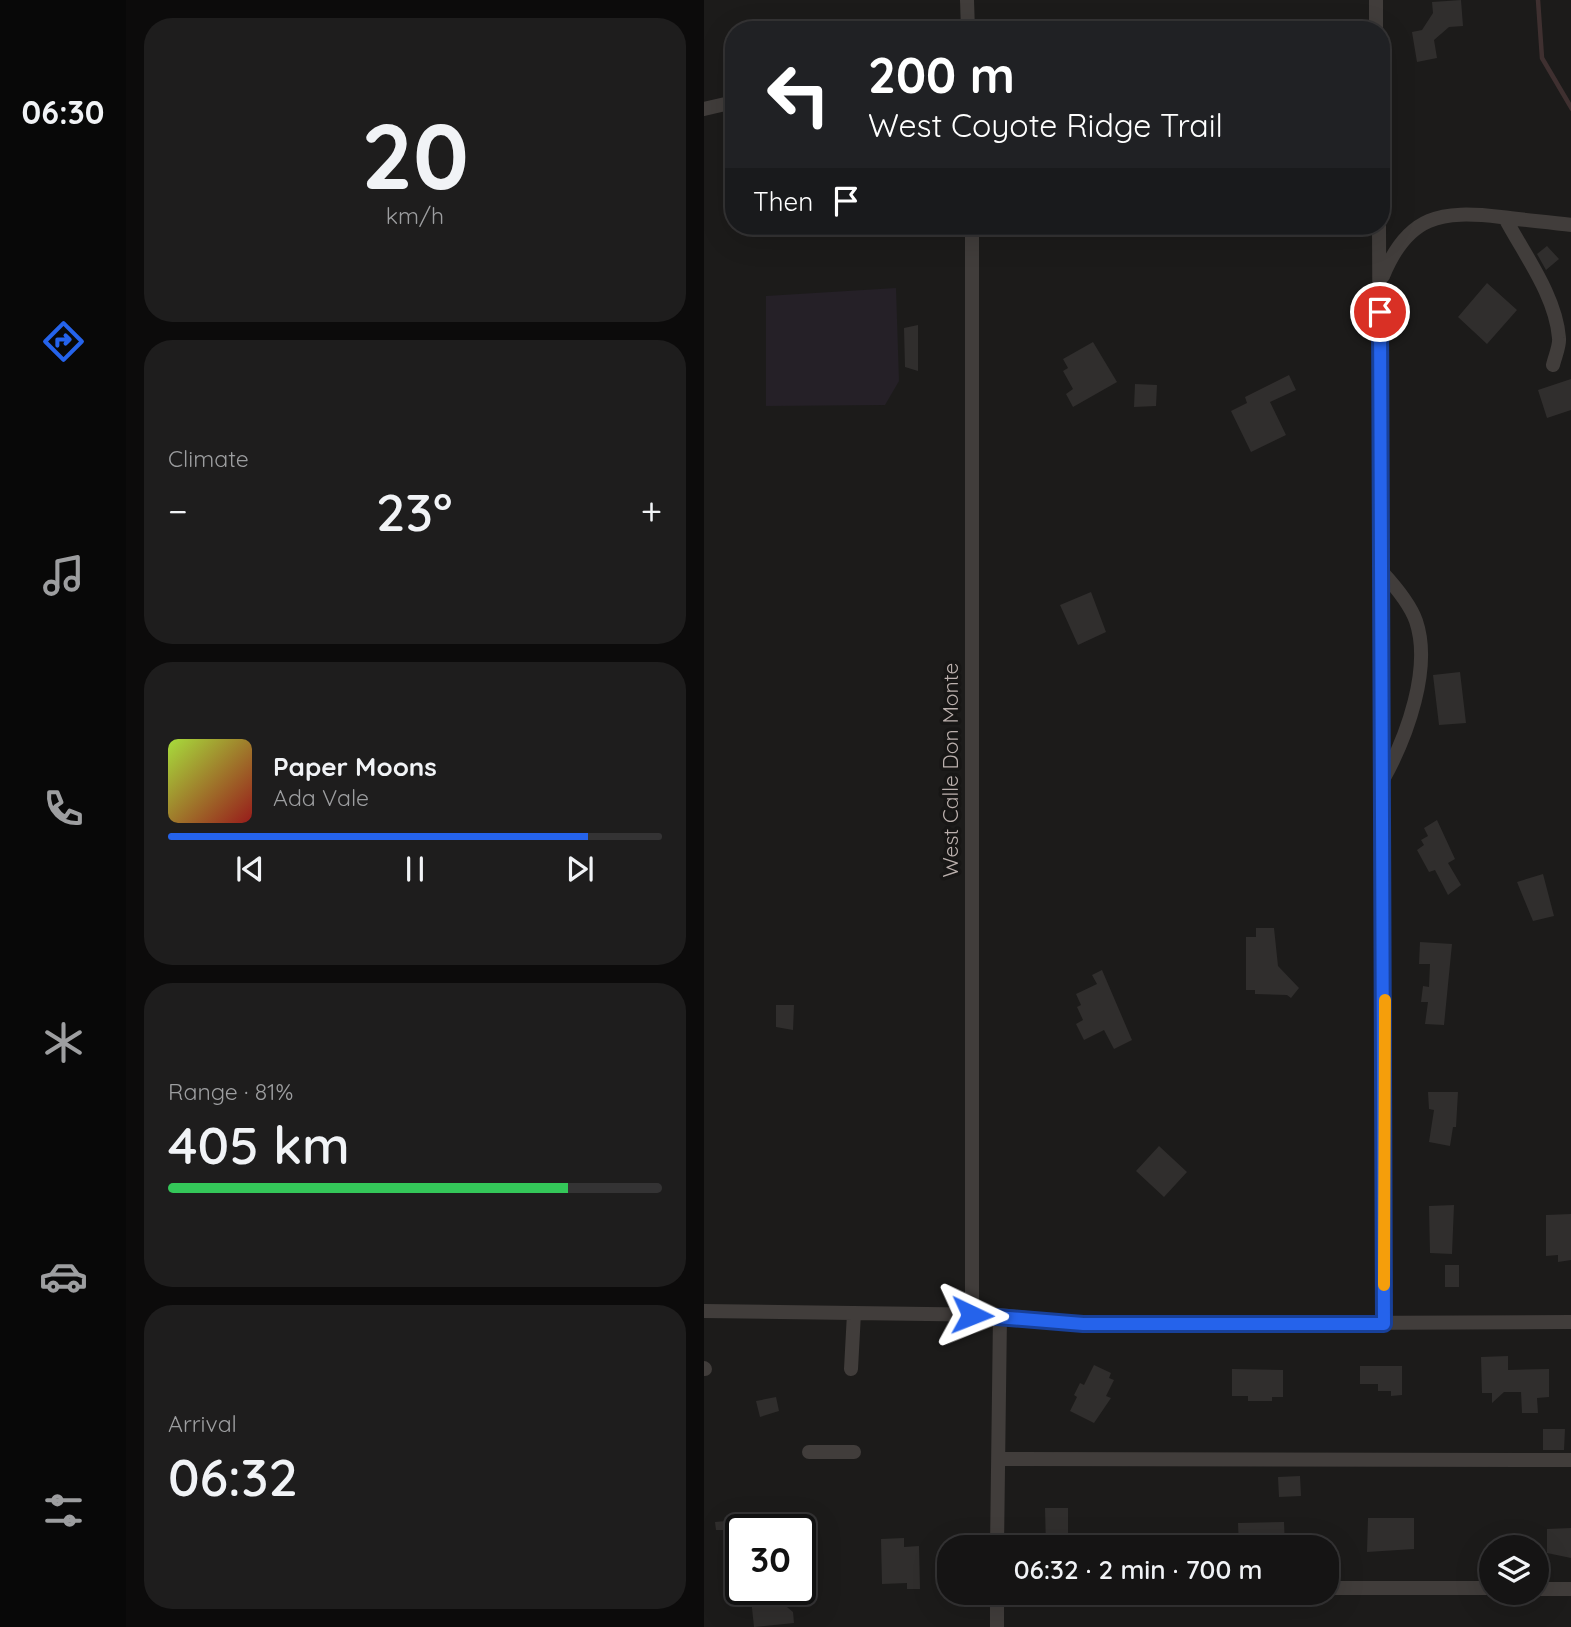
<!DOCTYPE html>
<meta charset="utf-8">
<style>
body{margin:0;font-family:Quicksand,sans-serif;background:#1e1d1d;color:#f1f3f6;height:100vh;display:flex;flex-direction:column;font-size:26px;white-space:nowrap}
*{box-sizing:border-box;margin:0}
p{font-size:23px;color:#9d9ea0}
.icon{flex:none;width:38px;height:38px;fill:none;stroke:currentColor;stroke-width:2;stroke-linecap:round;stroke-linejoin:round}
.map{position:relative;flex:1;overflow:hidden}
.panel{display:flex;flex-direction:column;gap:18px;padding:18px;background:#0c0b0b;width:578px}
.panel>*{flex:none}
.banner{position:absolute;left:21px;top:21px;width:665px;height:214px;border-radius:28px;box-shadow:0 7px 28px #0002,0 0 0 2px #343334;background:#202124;color:#fff;overflow:hidden}
.tools{position:absolute;left:775px;top:1535px;display:grid;gap:14px}
.tools a{display:grid;place-items:center;width:70px;height:70px;border-radius:50%;background:#151414;box-shadow:0 7px 28px #0002,0 0 0 2px #343334;font-size:35px}
.speed{position:absolute;left:21px;top:1514px;display:flex;gap:14px;font-size:35px;font-weight:700;text-align:center}
.speed>*{display:grid;place-content:center;width:91px;height:91px;border-radius:50%;background:#151414;box-shadow:0 7px 28px #0002,0 0 0 2px #343334;line-height:1}
.speed .limit{border:4px solid #111;border-radius:10px;background:#fff;color:#111}
.pin{position:absolute;display:grid;place-items:center;width:60px;height:60px;color:#fff;margin:-30px;border:4px solid #fff;border-radius:50%;box-shadow:0 2px 7px #0007}
.me{position:absolute;width:77px;margin:-38px;rotate:92deg;stroke-linejoin:round;filter:drop-shadow(0 0 5px #0008)}
.turn{display:flex;align-items:center;gap:24px;height:147px;padding:0 28px;font-size:32px}
.turn .icon{width:91px;height:91px;stroke-width:2.5}
.turn b{display:block;font-size:49px;line-height:60px}
.then{display:flex;align-items:center;height:66px;padding:0 28px;background:#0003;gap:14px;font-size:26px}
.big{font-size:52px;font-weight:600;line-height:1.1}
.panel .widget{flex:1;display:flex;flex-direction:column;justify-content:center;gap:10px;min-width:0;padding:0 24px;border-radius:28px;background:#1e1d1d}
.panel .dial{align-items:center;gap:0}
.dial b{font-size:91px;line-height:1}
.song{display:flex;align-items:center;gap:21px}
.cover{width:84px;height:84px;border-radius:10px;background:linear-gradient(135deg,hsl(80 70% 55%),hsl(0 70% 35%))}
.played{height:7px;border-radius:4px;background:linear-gradient(90deg,#2563eb 85%,#343334 85%)}
.keys{display:flex;justify-content:space-around;direction:ltr}
.heat{display:flex;justify-content:space-between;align-items:center;font-size:38px;direction:ltr}
.charge{height:10px;border-radius:5px;background:linear-gradient(90deg,#34c759 81%,#343334 0)}
.trip{position:absolute;left:233px;top:1535px;width:402px;height:70px;border-radius:28px;background:#151414;box-shadow:0 7px 28px #0002,0 0 0 2px #343334;font-weight:600;line-height:70px;text-align:center}
main{display:flex;flex:1;min-height:0}
.menu{display:flex;flex-direction:column;width:126px;justify-content:space-around;align-items:center;background:#080808;color:#9d9ea0}
.menu .icon{width:49px;height:49px}
.menu .selected{color:#2563eb}
.menu b{font-size:32px;color:#f1f3f6}
.map>svg:first-child{display:block}
.green{fill:#252027}
.lines{fill:none;stroke-linecap:round;stroke-linejoin:round}
.stream{stroke:#3f3030;stroke-width:4.5}
.building{fill:#302e2d}
.minor{stroke:#413d3b;stroke-width:14}
.route-casing{stroke:#184099;stroke-width:18}
.route{stroke:#2563eb;stroke-width:12}
.slow{stroke:#f59e0b;stroke-width:12}
.labels{text-anchor:middle;stroke-width:7;stroke-linejoin:round;paint-order:stroke}
.street-label{font-size:21px;fill:#bbb0ad;stroke:#171615}
</style>
<main>
<nav class="menu">
<b>06:30</b>
<svg class="icon selected" aria-label="directions" viewBox="0 0 24 24"><path d="M12 3l9 9-9 9-9-9zM9 14v-3h6M13 9l2 2-2 2"/></svg>
<svg class="icon" aria-label="music" viewBox="0 0 24 24"><path d="M9 18V5l10-2v13"/><circle cx="6" cy="18" r="3"/><circle cx="16" cy="16" r="3"/></svg>
<svg class="icon" aria-label="phone" viewBox="0 0 24 24"><path d="M5 4h4l2 5-3 2q2 4 5 5l2-3 5 2v4C11 20 4 13 5 4z"/></svg>
<svg class="icon" aria-label="climate" viewBox="0 0 24 24"><path d="M12 3v18M4 7l16 10M4 17L20 7"/></svg>
<svg class="icon" aria-label="car" viewBox="0 0 24 24"><path d="M5 17H2v-5l4-1 3-4h7l3 4 3 1v5h-3M9 17h6M6 11h13"/><circle cx="7" cy="17" r="2"/><circle cx="17" cy="17" r="2"/></svg>
<svg class="icon" aria-label="filters" viewBox="0 0 24 24"><path d="M4 7h16M4 17h16"/><circle cx="9" cy="7" r="2"/><circle cx="15" cy="17" r="2"/></svg>
</nav>
<section class="panel">
<div class="widget dial"><b>20</b><p>km/h</p></div>
<div class="widget"><p>Climate</p>
<div class="heat"><a>−</a><b class="big">23°</b><a>+</a></div>
</div>
<div class="widget">
<div class="song"><i class="cover"></i><div><b>Paper Moons</b><p>Ada Vale</p></div></div>
<div class="played"></div>
<div class="keys"><svg class="icon" aria-label="previous" viewBox="0 0 24 24"><path d="M18 5L8 12l10 7zM5 5v14"/></svg><svg class="icon" aria-label="pause" viewBox="0 0 24 24"><path d="M8 5v14M16 5v14"/></svg><svg class="icon" aria-label="next" viewBox="0 0 24 24"><path d="M6 5l10 7-10 7zM19 5v14"/></svg></div>
</div>
<div class="widget"><p>Range · 81%</p><b class="big">405 km</b><div class="charge"></div></div>
<div class="widget"><p>Arrival</p><b class="big">06:32</b></div>
</section>
<div class="map">
<svg width="868" height="1627" viewBox="0 0 868 1627">
<rect width="100%" height="100%" fill="#1c1b1a"/>
<!-- green -->
<path class="green" d="M192,288l3,93 -14,24 -119,1v-110z"/>
<g class="lines">
<!-- stream -->
<path class="stream" d="M834,0l4,58 30,51"/>
</g>
<!-- building -->
<path class="building" d="M757,0l2,26 -14,1 -15,13 3,18 -20,4 -5,-30 10,-2 11,-17 -1,-11z
M843,246l12,13 -13,11 -9,-16z
M783,283l30,27 -30,34 -29,-27z
M214,325v46l-13,-4 -1,-39z
M389,342l24,40 -44,25 -7,-13 7,-5 -10,-18 5,-3 -5,-9z
M585,375l7,15 -26,12 16,33 -35,17 -20,-41 16,-8 -2,-6z
M867,379v31l-24,8 -9,-28z
M431,384l22,1 -1,21 -22,1z
M387,592l15,40 -28,13 -18,-40z
M756,672l6,51 -27,2 -6,-50z
M733,820l18,39 -7,4 13,22 -13,10 -13,-25 -6,2 -12,-22 7,-5 -3,-5 7,-4 -4,-8z
M839,874l11,42 -21,5 -16,-39z
M552,928h18l4,38 21,22 -8,10 -4,-3 -32,-1v-4h-9v-53h10z
M716,942l32,2 -8,81 -19,-1 3,-22h-7l2,-16 6,1 1,-23h-11z
M398,970l30,70 -18,9 -10,-19 -20,10 -8,-16 7,-4 -6,-13 4,-2 -5,-11 21,-10 -5,-9z
M72,1005h18l-1,25 -17,-3z
M724,1092h30l-2,35h-3l-3,19 -21,-4 5,-32 -5,-1z
M455,1146l28,26 -23,25 -28,-26z
M750,1205l-2,49 -22,-1 -1,-47z
M867,1214v46l-13,2v-7l-12,1v-41z
M741,1265h14v22h-14z
M804,1356v14l41,-1v28l-12,1 1,15h-16l-1,-21h-17l-12,11v-10h-10l-1,-36z
M390,1365l17,8 -2,5 5,2 -8,16 5,2 -17,25 -24,-12 7,-14 -3,-2 6,-12 4,2z
M656,1366h42v29l-11,1v-5h-13v-7h-18z
M528,1369l51,1v27h-11v4h-24v-5h-16z
M72,1397l3,14 -19,6 -4,-16z
M839,1429h22l-1,21h-21z
M596,1476l1,20 -22,1 -1,-20z
M341,1508h23v39h-22z
M55,1518l1,12h-19v42l-12,1 -4,-43h-9l-1,-8z
M664,1518h46v31l-47,3z
M580,1522l1,25h-46l-1,-24z
M867,1528v30l-24,-5v-24z
M200,1538v9l15,-1 1,43h-13v-6l-25,1 -1,-45z
M46,1589h22l2,15 8,-1 11,9 1,11 -40,4z"/>
<g class="lines">
<!-- minor -->
<path class="minor" d="M263,0l1,30
M672,0v30
M0,109l30,-7
M801,218c19,36 51,78 54,120 1,8 -4,18 -6,27
M268,226v1089
M675,226l5,1098
M679,276c25,-61 58,-66 118,-59 23,3 47,5 71,8
M678,572c12,13 28,32 34,49 16,47 -9,115 -32,157
M0,1311l296,4 82,9 490,-2
M0,1368l1,1
M147,1369l3,-56
M105,1452h45
M295,1459l573,1
M293,1547l3,-232
M623,1588h165
M833,1589h35
M293,1592v35"/>
</g>
<g class="lines">
<!-- route casing -->
<g class="route-casing">
<path id="route" d="M268,1315l111,9h301l-4,-1012"/>
</g>
<!-- route -->
<use href="#route" class="route"/>
<!-- slow -->
<path class="slow" d="M680,1285l1,-285"/>
</g>
<g class="labels">
<!-- street labels -->
<g class="street-label">
<text transform="translate(247 770) rotate(-90)" y="7">West Calle Don Monte</text>
</g>
</g>
</svg>
<div class="tools">
<a><svg class="icon" aria-label="layers" viewBox="0 0 24 24"><path d="M12 4l9 5-9 5-9-5zM3 14l9 5 9-5"/></svg></a>
</div>
<div class="speed"><div class="limit">30</div></div>
<div class="pin" style="left:676px;top:312px;background:#d93025"><svg class="icon" aria-label="arrive" viewBox="0 0 24 24"><path d="M6 21V4h12l-3 4 3 4H6"/></svg></div>
<svg class="me" style="left:268px;top:1315px" viewBox="-20 -20 40 40"><path d="M0-17L14 15 0 8-14 15z" fill="#2563eb" stroke="#fff" stroke-width="4"/></svg>
<div class="trip">06:32 · 2 min · 700 m</div>
<div class="banner">
<div class="turn"><svg class="icon" aria-label="left" viewBox="0 0 24 24"><path d="M17 20v-9H6M10 6l-5 5 5 5"/></svg><div><b>200 m</b>West Coyote Ridge Trail</div></div>
<div class="then">Then<svg class="icon" aria-label="arrive" viewBox="0 0 24 24"><path d="M6 21V4h12l-3 4 3 4H6"/></svg></div>
</div>
</div>
</main>
